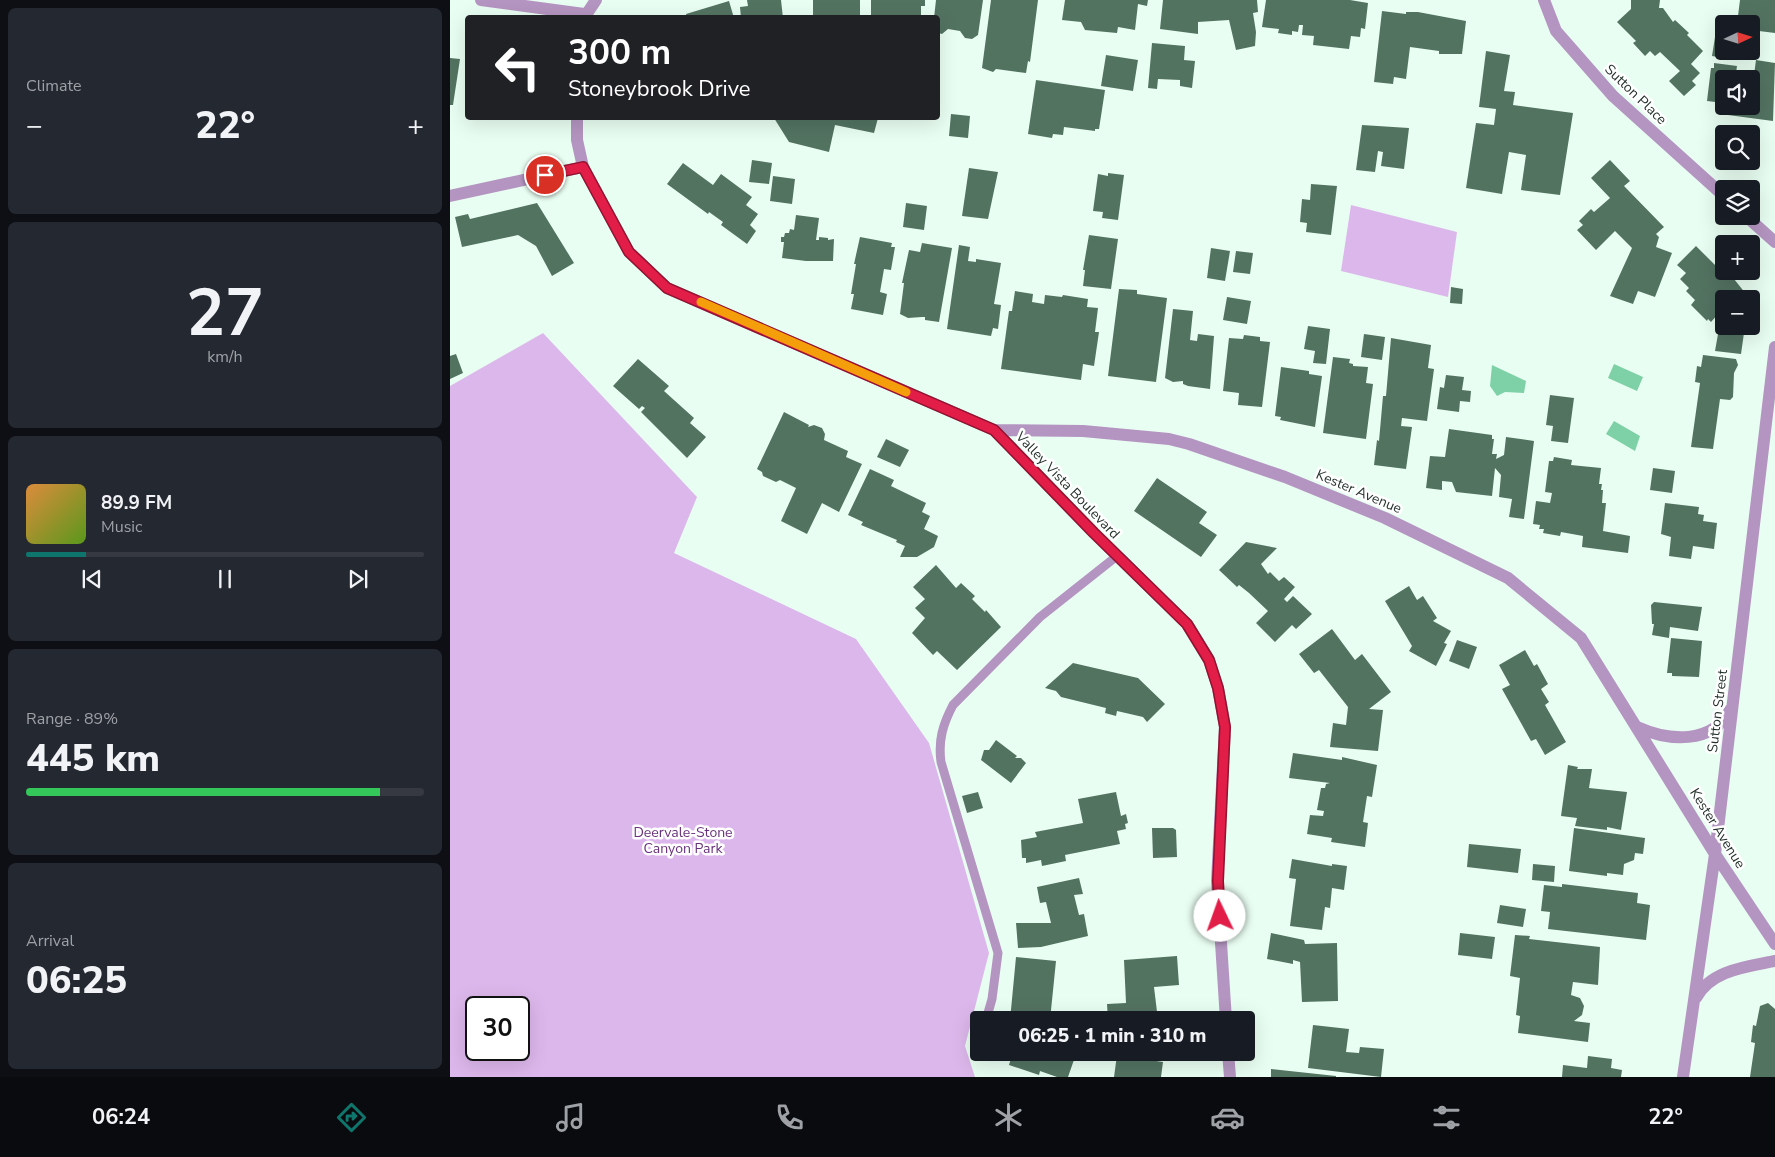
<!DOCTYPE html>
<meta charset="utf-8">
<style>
body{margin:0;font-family:"Nunito Sans",sans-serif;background:#242831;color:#f1f3f6;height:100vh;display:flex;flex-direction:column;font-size:19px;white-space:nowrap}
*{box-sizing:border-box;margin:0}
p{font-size:16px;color:#9ea1a6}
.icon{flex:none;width:28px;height:28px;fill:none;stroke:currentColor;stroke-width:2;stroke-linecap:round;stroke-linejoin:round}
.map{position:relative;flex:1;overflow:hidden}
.drawer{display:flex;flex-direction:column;gap:8px;padding:8px;background:#0d0f14;width:450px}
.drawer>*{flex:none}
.hud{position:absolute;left:15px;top:15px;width:475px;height:105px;border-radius:5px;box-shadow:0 5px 20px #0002;background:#202124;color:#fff;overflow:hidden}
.needle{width:32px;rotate:86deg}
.fabs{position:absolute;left:1265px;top:15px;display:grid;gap:10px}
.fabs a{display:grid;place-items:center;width:45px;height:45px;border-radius:5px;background:#171b24;box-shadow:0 5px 20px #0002;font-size:25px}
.speed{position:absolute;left:15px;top:996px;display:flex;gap:10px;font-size:25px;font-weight:700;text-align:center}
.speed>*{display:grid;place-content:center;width:65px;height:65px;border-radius:50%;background:#171b24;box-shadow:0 5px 20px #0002;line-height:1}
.speed .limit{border:2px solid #111;border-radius:8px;background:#fff;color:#111}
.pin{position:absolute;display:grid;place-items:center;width:42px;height:42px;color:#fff;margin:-21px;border:2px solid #fff;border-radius:50%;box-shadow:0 1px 5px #0007}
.me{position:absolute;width:55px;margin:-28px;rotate:357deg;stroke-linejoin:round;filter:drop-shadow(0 0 4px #0008)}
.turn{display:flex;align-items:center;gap:18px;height:105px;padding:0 20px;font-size:22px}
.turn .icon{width:65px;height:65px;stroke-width:2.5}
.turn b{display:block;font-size:35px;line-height:42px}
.big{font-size:38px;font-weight:800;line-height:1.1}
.drawer .tile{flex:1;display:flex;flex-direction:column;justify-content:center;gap:8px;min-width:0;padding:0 18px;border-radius:8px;background:#242831}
.drawer .dial{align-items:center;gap:0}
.dial b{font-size:65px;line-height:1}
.song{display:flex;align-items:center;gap:15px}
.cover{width:60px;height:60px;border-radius:8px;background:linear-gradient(135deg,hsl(30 70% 55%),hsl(90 70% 35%))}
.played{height:5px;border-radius:2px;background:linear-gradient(90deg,#0f766e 15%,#363941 15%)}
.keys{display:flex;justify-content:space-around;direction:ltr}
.heat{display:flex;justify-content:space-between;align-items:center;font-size:28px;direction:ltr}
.charge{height:8px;border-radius:4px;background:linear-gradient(90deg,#34c759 89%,#363941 0)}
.trip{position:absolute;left:520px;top:1011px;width:285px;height:50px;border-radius:5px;background:#171b24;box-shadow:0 5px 20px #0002;font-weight:800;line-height:50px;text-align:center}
.dock{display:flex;height:80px;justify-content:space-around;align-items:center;background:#090b0e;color:#9ea1a6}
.dock .icon{width:35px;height:35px}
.dock .current{color:#0f766e}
.dock b{font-size:22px;color:#f1f3f6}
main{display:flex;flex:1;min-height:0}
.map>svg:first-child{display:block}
.green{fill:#dcb7eb;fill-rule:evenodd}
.water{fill:#7ed1a6}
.building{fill:#537361}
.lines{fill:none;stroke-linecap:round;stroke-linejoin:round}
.service{stroke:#b495c1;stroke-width:9}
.minor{stroke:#b495c1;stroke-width:12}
.route-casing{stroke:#92132f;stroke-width:12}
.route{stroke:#e11d48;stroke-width:9}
.slow{stroke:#f59e0b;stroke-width:9}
.labels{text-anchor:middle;stroke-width:5;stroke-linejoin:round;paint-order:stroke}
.street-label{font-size:14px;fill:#24322b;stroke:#fff}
.park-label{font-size:14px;fill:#6a327e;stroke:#fff}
</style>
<main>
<section class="drawer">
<div class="tile"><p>Climate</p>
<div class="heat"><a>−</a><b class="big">22°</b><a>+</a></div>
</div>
<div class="tile dial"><b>27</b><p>km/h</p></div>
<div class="tile">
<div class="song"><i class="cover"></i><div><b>89.9 FM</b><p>Music</p></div></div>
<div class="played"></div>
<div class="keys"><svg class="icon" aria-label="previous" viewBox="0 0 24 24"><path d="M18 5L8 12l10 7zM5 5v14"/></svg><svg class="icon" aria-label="pause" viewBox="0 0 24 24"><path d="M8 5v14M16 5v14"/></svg><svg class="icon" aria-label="next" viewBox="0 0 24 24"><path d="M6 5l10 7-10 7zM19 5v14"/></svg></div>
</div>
<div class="tile"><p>Range · 89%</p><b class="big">445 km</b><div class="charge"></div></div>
<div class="tile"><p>Arrival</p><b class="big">06:25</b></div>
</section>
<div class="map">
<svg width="1325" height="1077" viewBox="0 0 1325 1077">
<rect width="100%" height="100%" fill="#e9fef2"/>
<!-- green -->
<path class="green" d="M901,205l106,27 -9,65 -107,-26z
M93,333l154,164 -23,56 182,86 73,104 60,210 -24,93 10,31h-525v-691zM26,1008h43v42h-43z"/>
<!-- water -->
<path class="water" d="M1164,364l29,13 -6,14 -29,-13z
M1042,365l34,16 -2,12 -19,-1 -8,4 -7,-10z
M1164,421l26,15 -5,15 -29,-17z"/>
<!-- building -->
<path class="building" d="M297,0h34l2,18h-42l-1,-11 8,-1z
M363,0h47v18h-47z
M421,0h54v6h-4v12h-50z
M486,0h47l-5,35 -6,4 -7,-1 -5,-7 -12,-2 -6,5 -4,-1v-15h-4z
M541,0h47l-8,62 -2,-1 -2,12 -30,-4 -3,3 -11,-4z
M615,0h83l-1,6 -9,-2 -3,26 -17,-3 -1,6 -32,-3 -4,-8 -19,-2z
M713,0h94l1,12 -5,1 3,19 -1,14 -19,4 -7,-30 -31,2v12l-38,-5z
M816,0h84l18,3 -3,26 -4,-1 -1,9 -9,-1 -2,13 -36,-4 1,-9 -12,-1 1,-10h-4l-1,7 -6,-1v4l-14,-2 1,-4 -17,-2z
M1181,0h29l-1,8h4l10,14 2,-2 14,13 -2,2 16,16 -12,13 9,9 -8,8 4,4 -12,11 -15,-15 11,-10 -20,-19 -5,4 -5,-5 -5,5 -12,-13 3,-2 -19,-19 14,-13z
M1290,0h35v33l-24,-3v-6h-14z
M279,1l5,17h-47l-1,-4z
M932,11l24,3v-2h12l48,9 -4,33h-23v-3l-29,-4 -4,32 -12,-2 -1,7 -19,-2z
M1265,37l9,1v20l-12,-2z
M702,43l33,3 -1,14 11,1 -3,27 -12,-2v-6l-22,-1 -1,10 -9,-1z
M1036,51l24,4 -6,36 11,1 -2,13 60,8 -13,82 -39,-5 5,-35 -17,-3 -7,42 -36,-6 10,-65 18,2 2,-16 -17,-2z
M656,55l32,5 -5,31 -32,-5z
M0,58l10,1 -7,46h-3z
M1306,60l19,3 -2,58 -45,-6 1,-9h22v-27h-27v24l-17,-2 4,-33h3v-5l23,3 -1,7 18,2z
M586,80l69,10 -6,39h-4v2l-31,-4 -1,8 -10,-1 -1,4 -24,-4z
M501,114l19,2 -2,22 -19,-2z
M324,118h104l-4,15 -39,-8 -6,27 -40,-10z
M912,125l47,3 -5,41 -23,-3 2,-14 -5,-1 -3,21 -19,-2z
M302,160l20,3 -3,21 -20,-2z
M1160,160l20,21 -6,5 40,41 -8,7 3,3 -3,10 16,6 -17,44 -17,-6 -5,13 -23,-8 22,-48 -17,-17 -19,19 -19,-20 6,-5 -4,-4 12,-12 3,3 16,-14 -19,-20z
M233,163l30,22 8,-11 31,23 -6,8 12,9 -8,11 6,6 -9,13 -26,-19 2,-3 -14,-10 -1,2 -41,-30z
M519,168l29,4 -10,47 -26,-3z
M658,173l16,2 -6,45 -16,-2 1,-6 -10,-1 5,-37 10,2z
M323,176l22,3 -3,25 -22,-3z
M861,184l26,2 -6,49 -25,-3 1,-9 -7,-1 2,-23 8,1z
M87,203l37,60 -22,13 -16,-30 -18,-11 -56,12 -7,-30 13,-3 2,5z
M456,203l21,3 -3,24 -21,-3z
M346,215l23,3 -3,22h3v-3l9,1v2l6,-1 -1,22h-27l-24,-3 2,-16h-3v-5h3l1,-4h4l1,-4 4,1z
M639,235l29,4 -7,50 -28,-3 2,-16h-2z
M410,237l32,6 -1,4h4l-4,23 -7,-1 -4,23 7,2 -4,21 -32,-6 3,-15h-3l5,-30h-2z
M472,243l30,5 -13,74 -14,-2v-3h-3l-14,1 -8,-4 4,-31h-2l7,-33 11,2z
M509,245l11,2 -2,14 8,1v-3l25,4 -7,41 7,1 -3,24 -5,-1 -2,8 -44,-7z
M1246,246l29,29 5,-1 16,20 -2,3 4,1 -24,1v27h21l-4,28 -26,-3 6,-34 -2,-4 -8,9 -3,-3 -1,2 -16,-16 4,-5 -9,-9 3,-3 -9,-9 6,-6 -9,-8z
M761,248l19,3 -5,30 -18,-3z
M786,251l17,2 -3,21 -17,-2z
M1001,287l12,2 -1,15 -12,-1z
M669,289l18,1v4l30,4 -11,84 -48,-6z
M565,291l18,3 -1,8 12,2 1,-9 17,2 1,-2 25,4 -1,8 11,1 -3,24h4l-5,34 -11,-2 -2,16 -80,-11 8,-58h3z
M777,297l24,4 -4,23 -24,-4z
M723,309l20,2 -3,29 7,1 1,-7 16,2 -4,53 -22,-3 -5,-2v-3l-10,1 -8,-4z
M858,326l22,3 -4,35 -13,-1 2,-12 -11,-2z
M914,334l21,3 -3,23 -21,-3z
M794,335l16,2v4l10,1 -8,65 -24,-2 1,-12 -16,-2 6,-53 14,1z
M941,338l40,7 -3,23 6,1 -7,52 -25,-3 -1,8 11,1 -6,42 -32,-4 3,-25 2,1 4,-45h3z
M6,354l7,19 -13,6v-23z
M1253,355l33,4 2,6 -4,8 -1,24 -3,3 -10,-1 -7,50 -22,-2 9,-64 -5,-1 2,-16 4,1z
M883,357l17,2 -1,4 4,1v2l15,1 -2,16 7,1 -7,55 -43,-6z
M188,359l31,27 -5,5 30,27 -4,5 16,14 -19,21 -46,-46 4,-4 -3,-2 -3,3 -26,-23z
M831,367l28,4v3l13,2 -7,51 -35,-7 1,-3 -6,-1z
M996,375l18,2 -2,13 9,1 -1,11 -10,-1 -1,11 -22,-3 3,-22 4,1z
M1100,395l24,3 -6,45 -17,-2 2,-15 -7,-1z
M334,412l25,13 -1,2 6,-2 8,3 3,6 -1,6 24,11 -2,6 16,7 -23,48 -17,-9 -15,31 -26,-13 15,-33 -16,-8 -4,2 -13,-6 -1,-4 -5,-3z
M999,429l43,6v4h2l-2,15h5l-1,5 8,-4 2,-18 28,4 -10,78 -15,-2 3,-18 -13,-2 2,-22 -6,-7 -3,28 -36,-4 -4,-10 -10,-1v9l-16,-2 4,-32 15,1z
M436,439l23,11 -9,17 -23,-10z
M1104,457l18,3 -1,5 30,3 -2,16h3l-1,6h2l-1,13h4l-3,28 27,5 -2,17 -46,-6 1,-11 -22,-4 -1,4 -17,-3 1,-4h-5l1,-4 -7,-1 3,-23 14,2 2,-10 -7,-1 4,-31h4z
M1203,468l22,3 -3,22 -22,-3z
M420,469l24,11 -3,6 35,17 -4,9 8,4 -6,13 14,7 -4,11 -17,10h-17l5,-11 -9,-4 1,-2 -36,-15 2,-3 -15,-7z
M707,478l50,34 -8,11 18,12 -16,22 -67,-46z
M1215,503l34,4 -1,7 6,1 -1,6 14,2 -3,26 -21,-3 -2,13 -22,-3 2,-19 -10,-3z
M796,542l31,6 -16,16 7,10 2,-2 9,9 5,-4 11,10 -11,12 3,3 6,-6 19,18 -16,15 -4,-4 -17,17 -19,-19 12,-12 -19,-18 -10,-8 -2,2 -18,-17z
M486,565l20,23 5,-5 14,13 -3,3 13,13 1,-2 15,17 -44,43 -20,-19 -4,4 -21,-22 13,-15 -10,-10 10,-9 -12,-12z
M959,586l8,14 6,-4 14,22 -4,3 18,10 -7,12 3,1 -11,22 -27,-15 3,-5 -27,-45z
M1204,602l48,5 -4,24 -28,-4 -1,11 -17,-3 2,-11h-2l-1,-19z
M882,629l23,31 7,-6 29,38 -22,17 14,1 -5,41 -48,-4 3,-24 13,2 2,-18 -29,-37 -5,3 -15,-19z
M1221,638l31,3 -3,36 -27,-1v-3h-5z
M1007,640l20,7 -8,22 -20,-8z
M1075,650l9,16 3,-2 11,20 -7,5 8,13 -4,3 21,37 -21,13 -9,-16 -5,2 -29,-52 8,-4 -11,-20z
M623,663l65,15 27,26 -18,18 -4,-5 -26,-6 -1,5 -11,-3 1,-5 -45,-11 -5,-6 -11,-3z
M546,740l21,16 -2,2h6l5,5 -15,20 -30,-23 3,-10h5z
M843,753l49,7v-3l35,8 -5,32 -5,-1 -4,26 5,1 -3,24 -34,-5 1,-4 -25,-4 3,-19 13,1 1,-5 -7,-1 4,-22h4l1,-4 4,-1 -41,-5z
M1118,765l10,2 -1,2h15l-3,19 38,4 -6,38 -14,-3v3l-32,-4 2,-8 -16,-2z
M528,792l5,16 -16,5 -5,-17z
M666,792l5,24 5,-2 2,9 -3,1 1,5 -9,2 3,13 -55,11 1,6 -24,5 -1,-6 -15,3v-5h-4l-1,-18 16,-3 -2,-5 48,-9 -5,-24z
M702,828h21l3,2 1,27 -24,1z
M1124,828l71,10 -2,16 -8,-1 -1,7 -10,4 -1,11 -16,-2v3l-38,-5z
M1019,844l52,5 -3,24 -51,-6z
M842,859l40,7v-2l15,2 -3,24 -12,-2 -2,20 -5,-1 -3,23 -32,-4 6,-47 -7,-1z
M1083,864l22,2 -1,16 -22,-2z
M629,878l4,16 -9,1 5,20 5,-1 4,22 -47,11 -23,1 -2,-25h35l-5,-21 -6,1 -3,-16z
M1112,884l76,9 -1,10 13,2 -4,35 -98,-11 2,-17 -9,-1 3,-26 18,2z
M1050,905l26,4 -3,18 -26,-4z
M821,933l33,7 1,4 32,-1 1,58 -36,1 -2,-40 -7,-2v4l-26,-5z
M1010,933l35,4 -3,22 -34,-4z
M1065,935l15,1 -1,3 71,8 -2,38 -25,-3 -2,13 9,3 4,8 -2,9 -8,6 16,2 -2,19 -70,-9 2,-17 -4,-1 4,-37 -10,-2z
M727,956l2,29 -25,2 4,33h-50l-1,-16 19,-1 -2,-43z
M566,957l40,4 -6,59h-40z
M1318,1003l7,6v68h-25l5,-34 -4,-1 2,-17 3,1 4,-20z
M863,1025l36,4 -3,23 13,1 1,-6 24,2 -3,28 -73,-9z
M563,1052h59l4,2 -8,23h-11l-17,-6 -1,4 -30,-10z
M667,1055l46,7 -2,15h-47z
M1138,1056l24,3 -1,9 11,2 -1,7h-59l1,-12 24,3z
M821,1069l65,7v1h-65z"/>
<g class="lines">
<!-- service -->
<path class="service" d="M536,1020l6,-21 6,-46 -57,-191c-3,-22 2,-38 12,-57l87,-88 77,-61
M528,1048l1,-2"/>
<!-- minor -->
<path class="minor" d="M31,0l103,14
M1094,0l12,31 57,65 111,100
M134,18l12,-18
M127,118v22l6,27 46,85 38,36 327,142 100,103 93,91 22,36 9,28 7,39 -8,154 9,139
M0,196l133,-29
M1296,216l29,26
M544,430l89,1 86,8 20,5 96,33 100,41 123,60 73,60 134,216 60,90
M1187,727c31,14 75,18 93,-17
M1246,998c15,-28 50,-31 79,-37
M778,1052l2,25
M1233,1077l32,-223 60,-507"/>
</g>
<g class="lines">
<!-- route casing -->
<g class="route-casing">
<path id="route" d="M95,175l38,-8 46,85 38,36 327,142 100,103 93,91 22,36 9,28 7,39 -7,154 2,35"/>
</g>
<!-- route -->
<use href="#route" class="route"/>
<!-- slow -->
<path class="slow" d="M251,302l205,90"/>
</g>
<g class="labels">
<!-- street labels -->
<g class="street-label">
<text transform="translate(1186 94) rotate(44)" y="5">Sutton Place</text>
<text transform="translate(618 485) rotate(46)" y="5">Valley Vista Boulevard</text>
<text transform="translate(909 491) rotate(23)" y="5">Kester Avenue</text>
<text transform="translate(1267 711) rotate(-83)" y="5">Sutton Street</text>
<text transform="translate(1268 828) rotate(58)" y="5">Kester Avenue</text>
</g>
<!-- park labels -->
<g class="park-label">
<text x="233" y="837">Deervale-Stone<tspan x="233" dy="16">Canyon Park</tspan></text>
</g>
</g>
</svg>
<div class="fabs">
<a><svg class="needle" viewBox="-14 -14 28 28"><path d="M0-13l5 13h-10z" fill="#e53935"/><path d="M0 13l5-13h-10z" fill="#9ea1a6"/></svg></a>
<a><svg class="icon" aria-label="sound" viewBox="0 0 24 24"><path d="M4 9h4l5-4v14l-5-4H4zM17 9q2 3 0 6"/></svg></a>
<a><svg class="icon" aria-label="search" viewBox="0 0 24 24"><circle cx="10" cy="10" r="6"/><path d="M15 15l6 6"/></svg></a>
<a><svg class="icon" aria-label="layers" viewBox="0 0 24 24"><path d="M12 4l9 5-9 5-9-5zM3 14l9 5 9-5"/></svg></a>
<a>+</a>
<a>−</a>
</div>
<div class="speed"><div class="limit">30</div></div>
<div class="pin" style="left:95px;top:175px;background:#d93025"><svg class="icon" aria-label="arrive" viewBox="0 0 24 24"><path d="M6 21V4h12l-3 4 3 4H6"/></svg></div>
<svg class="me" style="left:770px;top:916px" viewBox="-20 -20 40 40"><circle r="19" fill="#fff"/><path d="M0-13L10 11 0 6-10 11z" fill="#e11d48"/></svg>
<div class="trip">06:25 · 1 min · 310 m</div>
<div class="hud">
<div class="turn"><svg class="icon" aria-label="left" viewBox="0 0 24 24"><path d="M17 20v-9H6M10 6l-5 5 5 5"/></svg><div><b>300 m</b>Stoneybrook Drive</div></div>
</div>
</div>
</main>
<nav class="dock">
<b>06:24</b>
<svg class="icon current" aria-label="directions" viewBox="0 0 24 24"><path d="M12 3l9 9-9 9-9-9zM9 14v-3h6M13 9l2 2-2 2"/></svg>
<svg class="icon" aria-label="music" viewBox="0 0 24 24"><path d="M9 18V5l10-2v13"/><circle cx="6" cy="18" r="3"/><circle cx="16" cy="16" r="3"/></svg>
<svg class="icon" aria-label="phone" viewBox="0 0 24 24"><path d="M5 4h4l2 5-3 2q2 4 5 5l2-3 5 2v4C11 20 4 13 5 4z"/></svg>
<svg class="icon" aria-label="climate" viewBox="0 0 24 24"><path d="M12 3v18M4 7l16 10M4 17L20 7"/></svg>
<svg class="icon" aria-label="car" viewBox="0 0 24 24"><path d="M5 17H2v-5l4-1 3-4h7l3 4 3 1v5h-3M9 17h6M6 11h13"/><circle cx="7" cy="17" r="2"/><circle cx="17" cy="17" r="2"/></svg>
<svg class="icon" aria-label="filters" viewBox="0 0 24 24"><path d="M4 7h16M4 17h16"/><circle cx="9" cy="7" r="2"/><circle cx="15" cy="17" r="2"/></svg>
<b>22°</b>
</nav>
